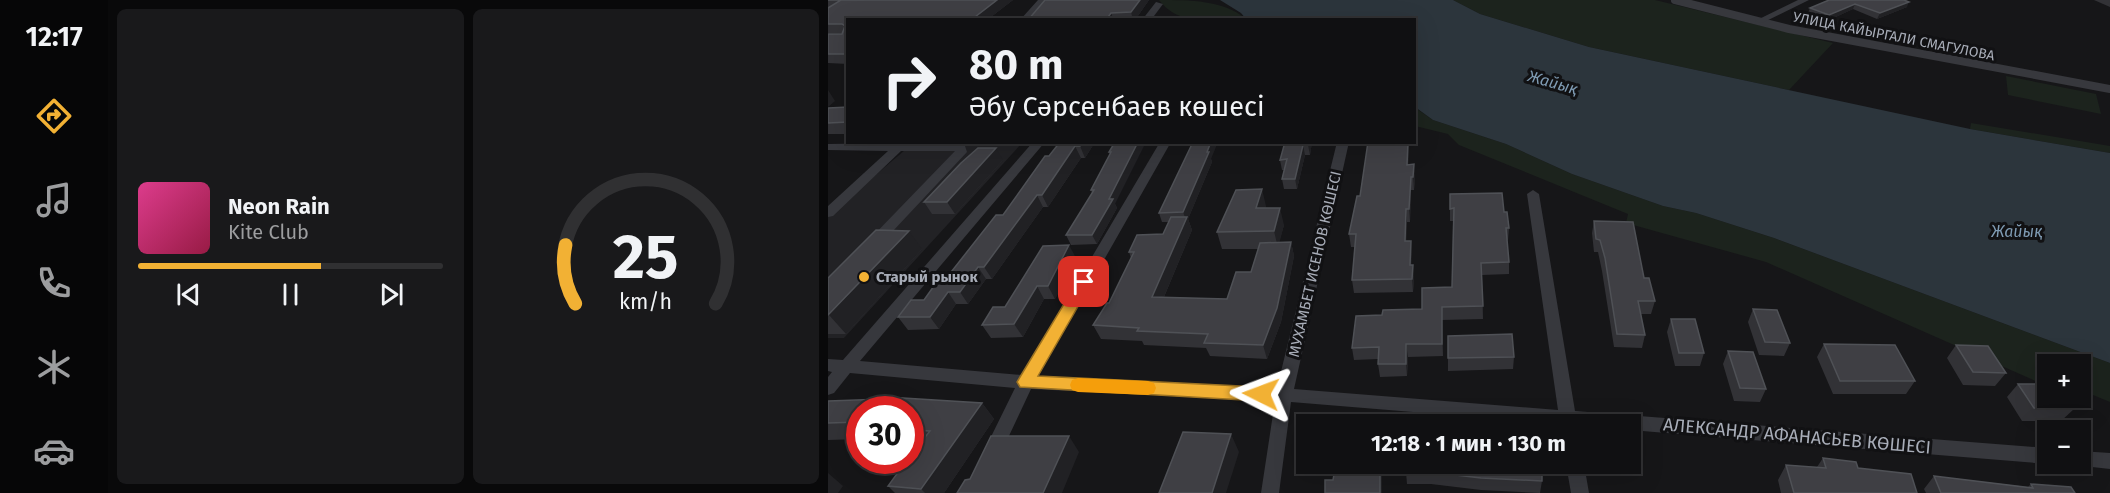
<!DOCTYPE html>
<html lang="ru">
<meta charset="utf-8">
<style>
body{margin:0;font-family:"Fira Sans",sans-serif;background:#19191b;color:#f1f3f6;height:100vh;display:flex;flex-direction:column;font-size:22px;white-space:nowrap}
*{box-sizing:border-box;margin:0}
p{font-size:20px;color:#9c9d9f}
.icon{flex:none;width:33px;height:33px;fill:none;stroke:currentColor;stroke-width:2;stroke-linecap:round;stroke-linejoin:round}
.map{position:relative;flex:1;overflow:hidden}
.details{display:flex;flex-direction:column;gap:9px;padding:9px;background:#09090a;width:720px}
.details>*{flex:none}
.guide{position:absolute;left:18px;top:18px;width:570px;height:126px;border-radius:0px;box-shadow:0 6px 24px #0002,0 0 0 2px #303032;background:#101012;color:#f1f3f6;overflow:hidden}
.tools{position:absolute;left:1209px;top:354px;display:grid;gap:12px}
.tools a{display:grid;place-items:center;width:54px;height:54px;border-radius:0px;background:#101012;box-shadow:0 6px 24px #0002,0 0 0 2px #303032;font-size:30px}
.speed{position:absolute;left:18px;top:396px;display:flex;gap:12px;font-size:30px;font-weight:700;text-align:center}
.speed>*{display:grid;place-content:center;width:78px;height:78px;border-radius:50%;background:#101012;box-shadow:0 6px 24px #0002,0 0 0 2px #303032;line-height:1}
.speed .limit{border:9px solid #d22;background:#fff;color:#111}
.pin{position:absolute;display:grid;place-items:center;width:51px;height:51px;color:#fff;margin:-26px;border-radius:12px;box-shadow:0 3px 9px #0006}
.me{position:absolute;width:66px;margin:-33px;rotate:273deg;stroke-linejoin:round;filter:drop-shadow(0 0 4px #0008)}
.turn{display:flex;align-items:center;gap:21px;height:126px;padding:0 24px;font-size:27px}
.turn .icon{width:78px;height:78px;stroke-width:2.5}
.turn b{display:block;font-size:42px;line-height:51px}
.details .widget{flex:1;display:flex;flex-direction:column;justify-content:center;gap:9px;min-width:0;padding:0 21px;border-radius:9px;background:#19191b}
.details .dial{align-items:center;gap:0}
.dial svg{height:156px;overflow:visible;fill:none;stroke:#303032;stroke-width:7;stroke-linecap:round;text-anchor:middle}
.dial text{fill:#f1f3f6;stroke:none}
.song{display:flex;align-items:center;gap:18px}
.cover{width:72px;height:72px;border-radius:9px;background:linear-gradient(135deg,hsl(330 70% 55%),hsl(340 70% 35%))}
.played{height:6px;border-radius:3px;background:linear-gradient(90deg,#f2b134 60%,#303032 60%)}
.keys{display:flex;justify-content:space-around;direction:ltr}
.details .tiles{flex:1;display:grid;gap:9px;grid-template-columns:repeat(2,1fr)}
.trip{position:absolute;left:468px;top:414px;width:345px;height:60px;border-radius:0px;background:#101012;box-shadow:0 6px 24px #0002,0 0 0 2px #303032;font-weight:700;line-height:60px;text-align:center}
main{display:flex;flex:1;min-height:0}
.dock{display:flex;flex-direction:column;width:108px;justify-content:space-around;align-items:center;background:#060607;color:#9c9d9f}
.dock .icon{width:42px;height:42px}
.dock .current{color:#f2b134}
.dock b{font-size:27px;color:#f1f3f6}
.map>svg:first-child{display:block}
.built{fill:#222225}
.green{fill:#1c231d}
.water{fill:#2c353c}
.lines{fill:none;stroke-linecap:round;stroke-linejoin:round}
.pedestrian{stroke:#37383d;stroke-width:8}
.minor{fill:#37383d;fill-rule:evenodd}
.wall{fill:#323236}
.shaded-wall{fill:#212124}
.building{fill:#3f3f44;stroke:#4f5156;stroke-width:1.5}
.route{fill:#f2b134;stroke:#9d7322;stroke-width:1.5}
.slow{fill:#f59e0b}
.poi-dot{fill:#f2b134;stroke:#111113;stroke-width:2}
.labels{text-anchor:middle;stroke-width:6;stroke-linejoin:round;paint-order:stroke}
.far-street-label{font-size:14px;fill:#a8adb8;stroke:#111113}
.street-label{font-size:15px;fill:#a8adb8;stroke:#111113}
.poi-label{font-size:15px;font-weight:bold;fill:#a8adb8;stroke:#111113;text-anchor:start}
.water-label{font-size:16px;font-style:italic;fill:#7f9bb3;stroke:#111113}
.near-street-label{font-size:18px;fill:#a8adb8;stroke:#111113}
</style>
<main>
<nav class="dock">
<b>12:17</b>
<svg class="icon current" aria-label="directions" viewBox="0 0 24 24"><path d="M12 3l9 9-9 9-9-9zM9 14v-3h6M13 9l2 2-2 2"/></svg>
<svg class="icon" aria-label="music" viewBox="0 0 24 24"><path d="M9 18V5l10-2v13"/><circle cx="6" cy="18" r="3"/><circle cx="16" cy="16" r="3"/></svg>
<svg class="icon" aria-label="phone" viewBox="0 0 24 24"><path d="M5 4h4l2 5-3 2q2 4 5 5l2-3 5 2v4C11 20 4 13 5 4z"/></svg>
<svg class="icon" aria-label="climate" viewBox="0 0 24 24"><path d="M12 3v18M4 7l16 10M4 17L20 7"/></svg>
<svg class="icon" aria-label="car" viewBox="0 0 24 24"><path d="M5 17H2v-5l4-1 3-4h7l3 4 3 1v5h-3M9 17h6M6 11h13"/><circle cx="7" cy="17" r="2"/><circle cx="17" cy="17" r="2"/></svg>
</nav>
<section class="details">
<div class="tiles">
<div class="widget">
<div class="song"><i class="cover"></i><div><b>Neon Rain</b><p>Kite Club</p></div></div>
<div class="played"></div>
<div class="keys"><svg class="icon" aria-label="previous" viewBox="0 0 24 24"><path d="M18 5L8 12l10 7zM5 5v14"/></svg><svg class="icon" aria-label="pause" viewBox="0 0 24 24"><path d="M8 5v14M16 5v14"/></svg><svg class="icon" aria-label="next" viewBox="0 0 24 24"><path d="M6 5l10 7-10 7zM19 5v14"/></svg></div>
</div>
<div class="widget dial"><svg viewBox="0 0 100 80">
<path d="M14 69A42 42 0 1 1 86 69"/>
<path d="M14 69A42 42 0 0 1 9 39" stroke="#f2b134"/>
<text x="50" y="56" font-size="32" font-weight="700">25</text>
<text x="50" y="72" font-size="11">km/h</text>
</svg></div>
</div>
</section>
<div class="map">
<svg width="1282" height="493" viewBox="0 0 1282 493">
<rect width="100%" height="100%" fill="#161618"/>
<!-- built -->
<path class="built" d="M67,143h127l-178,195h-16v-123l83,-70z"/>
<!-- green -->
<path class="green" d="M331,0c31,0 65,0 87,19 -31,0 -66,9 -87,-19z
M625,0h202l178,43 -44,47 -200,-43 -109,-33z
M1178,76l90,18 5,20 -93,-19z
M586,107l19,13 73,24 66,30 91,32 33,7 78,25 336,125v39l-17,-7 -12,-2 -1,-29h-32l-1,22 -281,-124 -140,-39 2,-9 -169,-69 -11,-11 -33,-8z
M1143,123l139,23v7l-140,-24z"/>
<!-- water -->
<path class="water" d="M392,0h233l27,14 109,33 381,82 140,24v210l-336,-125 -78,-25 -33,-7 -91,-32 -66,-30 -73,-24 -18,-13 -1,-87 -168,-1 -5,-6z"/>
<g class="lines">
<!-- pedestrian -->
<path class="pedestrian" d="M847,0l114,29 321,60"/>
<!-- minor -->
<path class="minor" d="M210,0h9l-18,20h-9z
M970,0h11l-47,23 -7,-2z
M328,2l7,2 -12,16h-9z
M205,142h12l-185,219 162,14 138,-233h11l-133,234 239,12 60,-246h12l-55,247 264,21 -31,-216 6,-4 6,4 36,217 473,37v16h1h-1l-418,-34v-6h-69l-270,-22 -12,91h-18l14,-92 -244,-12 -32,68 -6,2 -6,-2 -3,-6 31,-63 -165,-15 -16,20 -6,2v-18l4,-5 -4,-1v-12l15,1z
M72,143l61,2 4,1 2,6 -89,95h-10l-2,-3 2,-3 87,-90h-54l-68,65 -5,1v-11l60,-55 -60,-1v-6z
M1252,451l30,2v16l-36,-4 6,-1z
M738,464h18l5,29h-18z"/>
</g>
<!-- wall -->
<path class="wall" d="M0,0h185l-26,20h-139v44l-20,-1v-29h14l1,-1h-15z
M217,0h104l-14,20h-107z
M1001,0l78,7 -30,12 -24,-10 -26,12 -19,-8 2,-5z
M1266,0h16v7z
M20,107v27h-20v-26z
M232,142h35l-10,16h-4l-33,49h-5l-51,72h-6l-18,25h-12l-17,25 -31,1 -10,-13 26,-17 24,-24 55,-61z
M287,142v62l2,4 -20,36 -26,1 -5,-10 26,-42 -1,-3 19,-35 -1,-3z
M457,142h27l-2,13h-5l-8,34h-13l-2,-10 2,-9h-2l-2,-10z
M540,142h41l-1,22 7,13 -1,13h-3l-1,32h-3l-1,19h5v24l3,13 -1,14 -59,1 -2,-13 3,-33h-4l-2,-13 11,-38z
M383,159l1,3 -24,57 4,11 -28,67 63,2 24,-27 7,-23h-36l-5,-17 49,-26 -1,2 19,17 -5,17h12l3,14 -13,66 -14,37 -57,-3 -4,-8 -62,-3 -2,-4 -41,-2 -8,-14 16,-22 22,-45 -2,-6 34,-18 6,-12h-7l-3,-9z
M175,160l-48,54h-23l-8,-12z
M622,194l54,18 5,16 -1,12h-1l2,22v12l-27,1 1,44 -41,1 1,36 -35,1 -1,19 -27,1 -2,-13v-5l-24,1 -2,-12 30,-33 40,-6 30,-22 1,-66h-3z
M766,221l50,57 11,23 -4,13h-10l4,21 -3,13 -28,-1 -12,-76 -4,-19h-4l-2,-19z
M94,249l-76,85h-18v-56z
M248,258l-21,41h-11l-21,38 -32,1 -9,-13 23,-18z
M925,309l37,34 -6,13 -25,-1 -11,-33z
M843,319l33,34 -4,13h-25l-8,-34z
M620,336l66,21 -1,12 -65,2z
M996,344l91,37 -9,13h-73l-16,-37z
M1128,345l50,28 -11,13 -32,-1 -16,-27z
M900,351l38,38 -6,13 -26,-1 -11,-37z
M1190,384l56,25 -13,12h-39l-15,-24z
M0,401l154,2 12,16 -50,74h-49l-7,-7 31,-41h-9v-35h-50v29l-32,1z
M995,458l35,10 59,25h-136l-3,-13 8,-15 31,2z
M579,464l135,17 -2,12 -59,-3 -50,-6h-24l-1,-12z
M1106,476l94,11 3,-3 44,9h-149l-2,-4z"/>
<!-- shaded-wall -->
<path class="shaded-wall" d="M169,0h16l-26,20h-16z
M312,0h9l-14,20h-2l-2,-8z
M1081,2l-2,5 -30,12 3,-6z
M1027,4l-2,5 -26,12 2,-6z
M283,13l3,7h-8z
M0,90l7,11 -7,6z
M255,142h12l-10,16 -5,-12z
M310,142h8l-31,62 2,4 -20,36 -5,-9 17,-36z
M383,142h7l-7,17 1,3 -24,57 4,11 -34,81 -6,-14 34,-77 -3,-8z
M480,142h4l-2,13 -2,-10z
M580,142l1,8 -1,27 -1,-12z
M475,145l2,10 -8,34 -2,-10z
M247,146l6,12 -33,49 -6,-12z
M168,148l7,12 -48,54 -8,-12z
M586,164l1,13 -1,13 -1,-13z
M583,177v13l-1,32 -1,-13z
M434,189l4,17 -6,20 -4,-18z
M209,195l6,12 -51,72 -8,-12z
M452,208l4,17 -6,23 -4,-17z
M578,209l1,13 -1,32 -1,-13z
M81,231l13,18 -76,85 -17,-19z
M583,241l1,13 -1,24 -1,-13z
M463,242l3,14 -13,66 -14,37 -4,-14z
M241,245l7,13 -21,41 -7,-13z
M585,265l1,13 -1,14 -1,-13z
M150,267l8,12 -18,25 -8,-12z
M209,286l7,13 -21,38 -9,-13z
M120,292l8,12 -17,25 -9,-12z
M578,344l2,13 -1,19 -1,-12z
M154,403l12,16 -50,74h-19l-4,-4z
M403,434l8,18 -13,41h-14z
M241,436l10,16 -17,41h-19z
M552,464h3l-1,12v17h-2z
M0,473l15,13 -5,7h-10z"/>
<!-- building -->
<path class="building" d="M0,0h169l-26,20h-123v34h-20v-20h14l3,-8 -3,-2h-14v-16l13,-8z
M217,0h95l-9,12 -20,1 -5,7h-78z
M1001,0h75l5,2 -29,11 -25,-9 -26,11 -19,-7z
M20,107v15l-20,1v-15z
M232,142h23l-3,4h-5l-33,49h-5l-53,72h-6l-18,25h-12l-18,25h-32l13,-17h13l17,-24h7l48,-61h7l42,-59h4z
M287,142h23l-29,57h4l-21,36h-26l28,-45h-3l20,-38h-2z
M365,142h18l-4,10h2l-26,60 -24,1z
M457,142h23v3h-5l-8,34h-13l5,-20 -7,1z
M540,142h40l-1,23 7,-1 -1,13h-2l-2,32h-3l-1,32h6l-1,24h3l-1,14 -60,1 4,-46h-7l8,-38h3z
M150,148h18l-49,54h-23l37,-39z
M434,189l-6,19h24l-6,23 -57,1 19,-42z
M674,193l2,19h3l2,16h-3l3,34 -28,1 2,43 -41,1v37h-36v20h-28l1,-17 -27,1 4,-32 26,-1 1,-5 39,-1v-21l30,-1 2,-79 -4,1v-15z
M343,217h16l-35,80 75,2 9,-27h15l9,-29 31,-1 -14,66 -14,37 -59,-2 4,-9 -71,-3 2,-3 -46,-3 14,-22h2l25,-51h-5l8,-17 26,-1z
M766,221l39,1 11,56h5l6,23h-17l7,34 -28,-1 -12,-76 -5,-18 -4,-1z
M48,230l33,1 -81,84v-37z
M241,245l-21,41h-11l-23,38 -32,1 11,-18h12l38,-61z
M925,309l24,1 13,33 -25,-1z
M843,319h24l9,34h-25z
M684,334l2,23 -66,1v-22z
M996,344l71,1 20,36h-75z
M1128,345l32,1 18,27 -33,-1z
M900,351l25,1 13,37 -26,-1z
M1190,384h30v14h18l8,11 -40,-1z
M59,397l95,6 -61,86 -33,-3 19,-26h3v-4l20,-25 -20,-1v-20h-50v12l-32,1v-22l57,-2z
M355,432l48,2 -19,59h-53z
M163,436h78l-26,57h-86l8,-13 5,-1z
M995,458l33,4 2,6 53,6 6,19h-123l-8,-28 40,3z
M508,464h44v29h-55v-13h8z
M579,464h135v17l-61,-3 -51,-6h-24z
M1106,476l99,12 -2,-4 40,3 4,6h-134z"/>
<!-- route -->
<path class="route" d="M256,277l8,5 -54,94 223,11 6,2 2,5 -2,5 -6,2 -241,-14 -3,-5 3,-5 59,-98z"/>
<!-- slow -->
<path class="slow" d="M250,378l70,3 6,2 2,5 -2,5 -6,2 -70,-3 -6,-2 -2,-5 2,-5z"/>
<!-- markers -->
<circle class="poi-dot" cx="36" cy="277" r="6"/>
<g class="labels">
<!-- far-street labels -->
<g class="far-street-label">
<text transform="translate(1066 36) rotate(11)" y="5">УЛИЦА КАЙЫРГАЛИ СМАГУЛОВА</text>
</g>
<!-- street labels -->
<g class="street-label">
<text transform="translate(487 264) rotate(-77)" y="5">МУХАМБЕТ ИСЕНОВ КӨШЕСІ</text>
</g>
<!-- poi labels -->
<g class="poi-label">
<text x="48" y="282">Старый рынок</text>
</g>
<!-- water labels -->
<g class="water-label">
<text transform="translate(725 82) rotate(16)" y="6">Жайық</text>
<text x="1189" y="237">Жайық</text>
</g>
<!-- near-street labels -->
<g class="near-street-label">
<text transform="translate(969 436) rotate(5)" y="6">АЛЕКСАНДР АФАНАСЬЕВ КӨШЕСІ</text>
</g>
</g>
</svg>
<div class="tools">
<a>+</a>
<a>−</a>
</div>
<div class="speed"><div class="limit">30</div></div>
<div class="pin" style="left:256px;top:282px;background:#d93025"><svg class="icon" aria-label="arrive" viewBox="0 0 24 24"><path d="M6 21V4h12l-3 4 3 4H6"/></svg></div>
<svg class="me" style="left:433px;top:394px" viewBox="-20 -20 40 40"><path d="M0-17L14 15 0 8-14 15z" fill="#f2b134" stroke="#fff" stroke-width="4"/></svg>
<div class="trip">12:18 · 1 мин · 130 m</div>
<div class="guide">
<div class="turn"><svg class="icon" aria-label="right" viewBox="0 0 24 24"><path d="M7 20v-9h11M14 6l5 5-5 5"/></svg><div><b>80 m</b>Әбу Сәрсенбаев көшесі</div></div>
</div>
</div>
</main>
